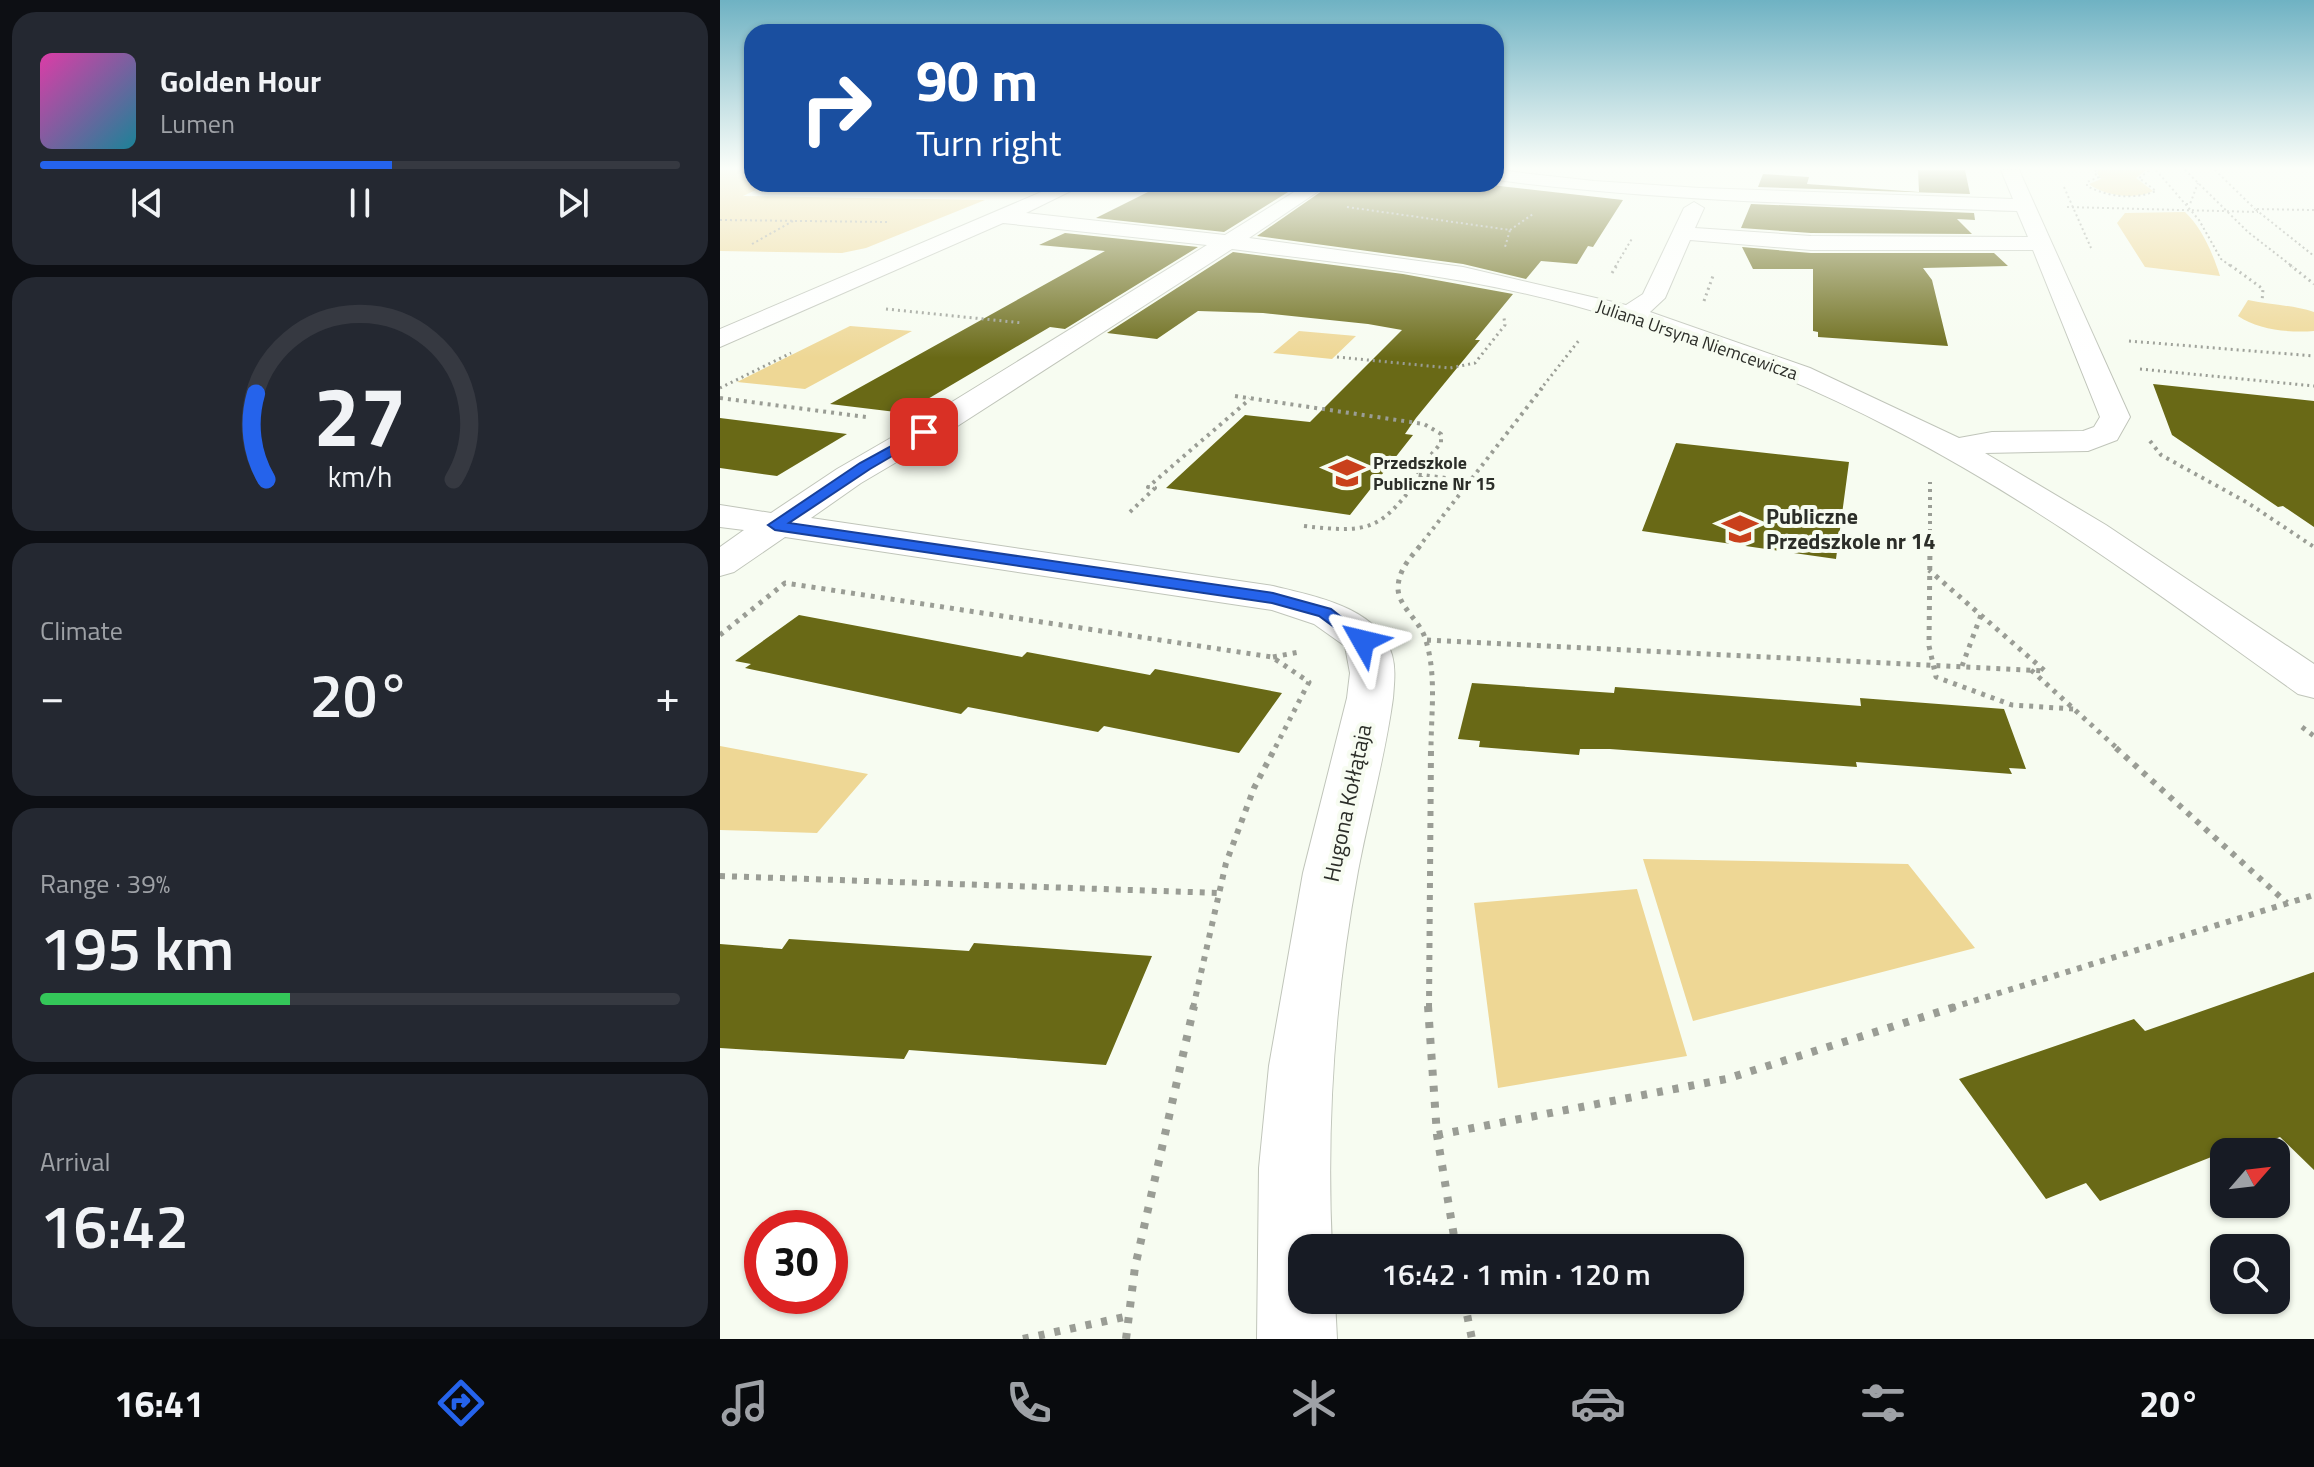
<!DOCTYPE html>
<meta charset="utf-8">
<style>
body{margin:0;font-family:"Titillium Web",sans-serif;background:#242831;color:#f1f3f6;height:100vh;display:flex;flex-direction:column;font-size:30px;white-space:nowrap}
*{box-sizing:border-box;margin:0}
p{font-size:26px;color:#9ea1a6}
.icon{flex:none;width:44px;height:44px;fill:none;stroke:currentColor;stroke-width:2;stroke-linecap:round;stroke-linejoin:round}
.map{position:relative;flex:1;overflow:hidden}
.panel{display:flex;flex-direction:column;gap:12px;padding:12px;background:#0d0f14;width:720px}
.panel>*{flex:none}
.hud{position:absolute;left:24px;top:24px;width:760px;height:168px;border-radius:24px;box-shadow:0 2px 6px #0004;background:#1a4fa0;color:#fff;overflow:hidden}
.needle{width:52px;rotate:62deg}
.fabs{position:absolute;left:1490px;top:1138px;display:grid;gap:16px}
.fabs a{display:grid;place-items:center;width:80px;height:80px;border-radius:16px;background:#171b24;box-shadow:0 2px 6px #0004;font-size:40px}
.speed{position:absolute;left:24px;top:1210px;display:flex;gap:16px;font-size:40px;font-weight:700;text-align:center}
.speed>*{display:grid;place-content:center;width:104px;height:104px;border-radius:50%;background:#171b24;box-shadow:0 2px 6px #0004;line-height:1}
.speed .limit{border:12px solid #d22;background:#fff;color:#111}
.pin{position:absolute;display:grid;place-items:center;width:68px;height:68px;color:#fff;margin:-34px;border-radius:16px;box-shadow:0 4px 12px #0006}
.me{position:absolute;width:88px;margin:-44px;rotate:307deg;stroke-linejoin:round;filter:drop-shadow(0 0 6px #0008)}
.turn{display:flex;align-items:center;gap:28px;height:168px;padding:0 40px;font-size:36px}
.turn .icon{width:104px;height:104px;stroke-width:2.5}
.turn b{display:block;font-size:56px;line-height:68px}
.big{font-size:60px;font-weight:600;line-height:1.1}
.panel .card{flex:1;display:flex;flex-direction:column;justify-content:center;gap:12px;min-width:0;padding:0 28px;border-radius:24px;background:#242831}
.panel .dial{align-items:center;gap:0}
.dial svg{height:208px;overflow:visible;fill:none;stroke:#363941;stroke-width:7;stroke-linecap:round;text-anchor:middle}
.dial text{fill:#f1f3f6;stroke:none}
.song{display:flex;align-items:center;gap:24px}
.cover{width:96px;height:96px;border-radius:12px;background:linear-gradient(135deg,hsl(320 70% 55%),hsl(190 70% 35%))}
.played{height:8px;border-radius:4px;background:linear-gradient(90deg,#2563eb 55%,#363941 55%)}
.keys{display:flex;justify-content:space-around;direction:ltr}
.heat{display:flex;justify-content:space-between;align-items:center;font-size:44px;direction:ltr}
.charge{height:12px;border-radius:6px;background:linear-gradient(90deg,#34c759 39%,#363941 0)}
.trip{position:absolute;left:568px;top:1234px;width:456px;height:80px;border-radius:24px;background:#171b24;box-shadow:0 2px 6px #0004;font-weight:600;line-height:80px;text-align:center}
.menu{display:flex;height:128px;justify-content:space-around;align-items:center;background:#090b0e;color:#9ea1a6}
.menu .icon{width:56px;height:56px}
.menu .current{color:#2563eb}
.menu b{font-size:36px;color:#f1f3f6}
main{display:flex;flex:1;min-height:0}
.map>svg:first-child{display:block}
.green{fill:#eed795}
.building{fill:#696916}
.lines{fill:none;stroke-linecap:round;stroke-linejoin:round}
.minor-casing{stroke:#c0c5ba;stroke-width:2}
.path-far5{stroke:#9a9d95;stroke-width:2;stroke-dasharray:2 3;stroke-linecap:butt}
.path-far4{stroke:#9a9d95;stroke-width:3;stroke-dasharray:2 4;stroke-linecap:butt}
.path-far3{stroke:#9a9d95;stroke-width:4;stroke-dasharray:3 5;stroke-linecap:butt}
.path-far2{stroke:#9a9d95;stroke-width:5;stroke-dasharray:4 6;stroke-linecap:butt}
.path-far1{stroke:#9a9d95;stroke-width:6;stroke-dasharray:5 7;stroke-linecap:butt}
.path{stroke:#9a9d95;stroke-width:8;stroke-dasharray:6 10;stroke-linecap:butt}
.minor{fill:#fff;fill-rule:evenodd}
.route{fill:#2563eb;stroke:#184099;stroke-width:2}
.labels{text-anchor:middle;stroke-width:8;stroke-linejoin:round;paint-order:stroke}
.far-street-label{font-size:18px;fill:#2c2e29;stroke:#f7fcf1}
.far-poi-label{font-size:18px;font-weight:bold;fill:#2c2e29;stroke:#f7fcf1;text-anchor:start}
.poi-label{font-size:22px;font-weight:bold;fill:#2c2e29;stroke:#f7fcf1;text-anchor:start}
.street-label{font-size:22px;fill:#2c2e29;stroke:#f7fcf1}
</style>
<main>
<section class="panel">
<div class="card">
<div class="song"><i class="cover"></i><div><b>Golden Hour</b><p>Lumen</p></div></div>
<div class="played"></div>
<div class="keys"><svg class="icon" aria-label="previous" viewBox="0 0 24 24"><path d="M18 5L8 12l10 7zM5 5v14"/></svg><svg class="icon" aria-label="pause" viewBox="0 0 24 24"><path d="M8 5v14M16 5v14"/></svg><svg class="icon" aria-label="next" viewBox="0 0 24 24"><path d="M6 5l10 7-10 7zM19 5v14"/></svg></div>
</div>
<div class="card dial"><svg viewBox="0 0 100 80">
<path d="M14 69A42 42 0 1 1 86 69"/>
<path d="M14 69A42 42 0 0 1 10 36" stroke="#2563eb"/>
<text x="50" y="56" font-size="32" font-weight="700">27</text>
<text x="50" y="72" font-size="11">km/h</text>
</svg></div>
<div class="card"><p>Climate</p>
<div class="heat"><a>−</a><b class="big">20°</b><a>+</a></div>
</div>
<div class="card"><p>Range · 39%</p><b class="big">195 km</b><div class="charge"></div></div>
<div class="card"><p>Arrival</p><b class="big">16:42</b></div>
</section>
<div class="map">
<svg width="1594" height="1339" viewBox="0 0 1594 1339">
<rect width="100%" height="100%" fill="#f7fcf1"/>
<!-- green -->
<path class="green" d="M0,170h32v14h16l-25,12 242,4 -119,48 -24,5 -122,-2z
M1379,170h47l-10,8 17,13c-17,9 -49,5 -64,-7l12,-5 -4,-6z
M1465,212c17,16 28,42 35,64l-75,-9 -28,-44 8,-10z
M1528,300c24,5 44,5 66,12v19c-23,2 -56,-1 -76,-15z
M130,326l62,5 -107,58 -68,-7z
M579,331l57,5 -24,23 -59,-6z
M0,746l148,28 -51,59 -97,-3z
M923,859l265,5 67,84 -282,73z
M917,889l50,167 -189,32 -24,-185z"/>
<!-- building -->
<path class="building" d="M1198,170h47l5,24 -212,-7 5,-13 46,3 -2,7 112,8z
M444,184h137l-77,48 -128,-14z
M612,184h150l141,16 -30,47 -5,-1 -11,18 -36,-3 -15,18 -63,-15 -206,-28z
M1031,204l223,9 1,7 -18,-1 15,15 -161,-1 -70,-5z
M345,233l133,14 -133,82 -15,-2 -146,86 -74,-9 275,-153 -66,-6z
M1022,247l69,6h183l14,13 -85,2 9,12 16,66 -130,-9v-5l-5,-1v-62h-60z
M513,252l170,22 110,20 -38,46h5l-64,78 -11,16 8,1 -63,80 -184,-27 79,-73 65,7 92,-92 -34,-6 -105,-11 -65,-2 -41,28 -50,-6z
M1433,384l161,17v126l-31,-21 -5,1 -106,-72z
M0,418l127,16 -70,42 -57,-8z
M956,443l173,19 -13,97 -194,-28z
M79,615l223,42 5,-5 123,23 5,-6 127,24 -43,60 -135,-27 -6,6 -130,-25 -7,7 -216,-46 6,-4 -16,-3z
M752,683l142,10 1,-6 246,19 -1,-8 144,11 22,60 -17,-1 3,6 -156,-12 1,5 -247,-18h-30l-1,6 -100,-8 1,-6 -22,-2z
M69,939l180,12 5,-8 178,13 -46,109 -197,-15 -5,9 -184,-11v-104l62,5z
M1594,972v198l-34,-33 -29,11 -4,-4 -23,8 -124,49 -14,-18 -40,16 -87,-120 175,-60 11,12z"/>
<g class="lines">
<!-- minor casing -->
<g class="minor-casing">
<path id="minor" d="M776,170l98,11 106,7 313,11 -12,-29h18l111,247 -13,23 -29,11 -103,2 121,72 208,139v34l-16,-4c-131,-94 -261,-191 -405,-265 -102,-53 -210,-94 -321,-124 -111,-30 -226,-41 -340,-56l-276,178 -95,56 -50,35 462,68c40,10 106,21 119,69 4,14 2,29 1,43 -8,59 -24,115 -35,173 -23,124 -32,252 -26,377h-30v52h33l2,39h-80l2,-171 10,-102 34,-193 44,-175 3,-25 -5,-27 -31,-22 -42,-14 -487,-73 -51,35 -14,4v-29l24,-17 -24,-3v-22l51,8 66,-44 97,-56 273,-168 -204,-22 -283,124v-18l340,-145h25l-59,29 199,22 82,-51h22l-80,54 214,29 163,38 17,-11 41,-86 10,-6 10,6 -9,20 116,8 217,1 -11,-26c-174,-6 -348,-9 -521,-31zM970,240l121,10h222l67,167 -6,10 -11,4 -91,1 -33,6 -149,-70 -160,-56 15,-14z"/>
</g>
<!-- path-far5 -->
<path class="path-far5" d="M1376,170l-2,3 5,4 -12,5v4c21,11 47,14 69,5l-17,-13 11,-8
M1436,170l43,50 22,39 11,8
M1465,170l63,62 45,35
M1495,170l40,39
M1344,187l27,61
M1466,204h4l8,-21
M627,207l163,23 -5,17
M1347,207l191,5
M1594,210l-59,-1 59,47
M0,220l168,2
M790,230l23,-16
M32,244l41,-23
M895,267l18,-30"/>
<!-- path-far4 -->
<path class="path-far4" d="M1510,265l33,24 -1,13
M1570,265l24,19
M892,273l5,-8
M984,301l10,-28
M166,309l137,14
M1409,341l185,15
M617,357l113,11 25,-5 30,-38 -1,-7
M1420,369l174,17
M0,388l71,-35
M820,390l40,-51"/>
<!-- path-far3 -->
<path class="path-far3" d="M515,396l189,28 17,10v9l-26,31 54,7
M0,398l146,19
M1430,441l11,14 87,48 66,44
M410,512l25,-24 -7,-1 102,-88
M584,526c69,8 76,3 118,-51
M698,548l124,-160
M1210,548v-66"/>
<!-- path-far2 -->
<path class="path-far2" d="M700,546c-11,13 -22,25 -22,43 1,18 22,32 27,49 12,35 6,75 6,112
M1210,546l-1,100 7,31 76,28 62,4
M0,635l65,-52 487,74 37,25 -35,68
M707,640l618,31 -116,-101
M553,657l26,-5
M1242,666l19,-51
M1311,670l88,80
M1582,727l12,9"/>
<!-- path-far1 -->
<path class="path-far1" d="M1396,748l171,155
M0,876l499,17
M473,1008l33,-145 28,-75 21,-40
M709,1008l2,-260
M1231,1008l363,-113"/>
<!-- path -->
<path class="path" d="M708,1006l9,129 19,113
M717,1135l289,-56 232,-73
M744,1300l8,39
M303,1339l106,-23
M406,1339l9,-72 59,-261"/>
<!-- minor -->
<use href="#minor" class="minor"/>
</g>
<!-- sky -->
<linearGradient id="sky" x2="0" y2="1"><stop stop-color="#6fb2c3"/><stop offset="0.47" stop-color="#fbfef9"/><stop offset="1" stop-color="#fbfef9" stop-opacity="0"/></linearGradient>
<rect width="1594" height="358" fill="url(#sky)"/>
<!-- route -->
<path class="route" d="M204,428l4,1v6l-58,34 -81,54 484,70 58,16 41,32 -9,5 -6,-2 -38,-28 -47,-13 -497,-73 -7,-5 92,-62z"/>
<!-- icons -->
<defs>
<g id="school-bare" transform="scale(2.76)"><path d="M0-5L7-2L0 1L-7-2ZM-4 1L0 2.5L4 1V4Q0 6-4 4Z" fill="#c9401b" stroke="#f7fcf1" stroke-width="2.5" paint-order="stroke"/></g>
</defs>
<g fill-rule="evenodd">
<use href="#school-bare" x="627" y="473"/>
<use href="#school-bare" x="1020" y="529"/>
</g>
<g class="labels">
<!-- far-street labels -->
<g class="far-street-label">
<text transform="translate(977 340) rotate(19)" y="6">Juliana Ursyna Niemcewicza</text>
</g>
<!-- far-poi labels -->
<g class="far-poi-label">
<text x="653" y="469">Przedszkole<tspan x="653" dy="21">Publiczne Nr 15</tspan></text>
</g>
<!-- poi labels -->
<g class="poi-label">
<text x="1046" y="524">Publiczne<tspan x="1046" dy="25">Przedszkole nr 14</tspan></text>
</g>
<!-- street labels -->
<g class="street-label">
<text transform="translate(627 803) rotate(-78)" y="8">Hugona Kołłątaja</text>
</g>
</g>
</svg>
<div class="fabs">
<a><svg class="needle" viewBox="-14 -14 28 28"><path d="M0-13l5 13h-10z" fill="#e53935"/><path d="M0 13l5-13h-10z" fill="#9ea1a6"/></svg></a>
<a><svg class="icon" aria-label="search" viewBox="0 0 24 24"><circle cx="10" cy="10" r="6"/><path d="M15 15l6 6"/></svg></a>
</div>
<div class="speed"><div class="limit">30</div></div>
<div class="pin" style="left:204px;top:432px;background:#d93025"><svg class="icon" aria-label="arrive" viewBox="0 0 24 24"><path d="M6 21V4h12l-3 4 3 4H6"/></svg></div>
<svg class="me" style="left:643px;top:641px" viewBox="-20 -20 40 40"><path d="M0-17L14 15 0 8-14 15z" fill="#2563eb" stroke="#fff" stroke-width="4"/></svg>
<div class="trip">16:42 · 1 min · 120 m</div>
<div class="hud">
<div class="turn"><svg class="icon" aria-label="right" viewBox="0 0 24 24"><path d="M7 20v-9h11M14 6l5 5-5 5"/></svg><div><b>90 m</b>Turn right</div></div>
</div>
</div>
</main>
<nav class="menu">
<b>16:41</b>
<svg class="icon current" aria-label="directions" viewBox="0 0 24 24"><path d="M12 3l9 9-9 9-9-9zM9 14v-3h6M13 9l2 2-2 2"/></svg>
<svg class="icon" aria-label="music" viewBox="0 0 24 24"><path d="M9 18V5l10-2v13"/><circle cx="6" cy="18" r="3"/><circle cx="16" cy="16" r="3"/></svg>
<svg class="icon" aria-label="phone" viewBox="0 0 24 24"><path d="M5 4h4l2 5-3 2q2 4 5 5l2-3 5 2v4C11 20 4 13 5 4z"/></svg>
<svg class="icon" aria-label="climate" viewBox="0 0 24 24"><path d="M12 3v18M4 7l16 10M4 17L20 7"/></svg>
<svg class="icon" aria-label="car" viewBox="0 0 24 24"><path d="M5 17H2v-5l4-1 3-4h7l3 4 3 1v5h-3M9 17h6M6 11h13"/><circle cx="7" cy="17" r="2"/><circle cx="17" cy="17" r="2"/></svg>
<svg class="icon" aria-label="filters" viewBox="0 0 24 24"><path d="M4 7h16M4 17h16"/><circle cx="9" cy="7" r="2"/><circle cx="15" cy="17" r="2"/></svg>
<b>20°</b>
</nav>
